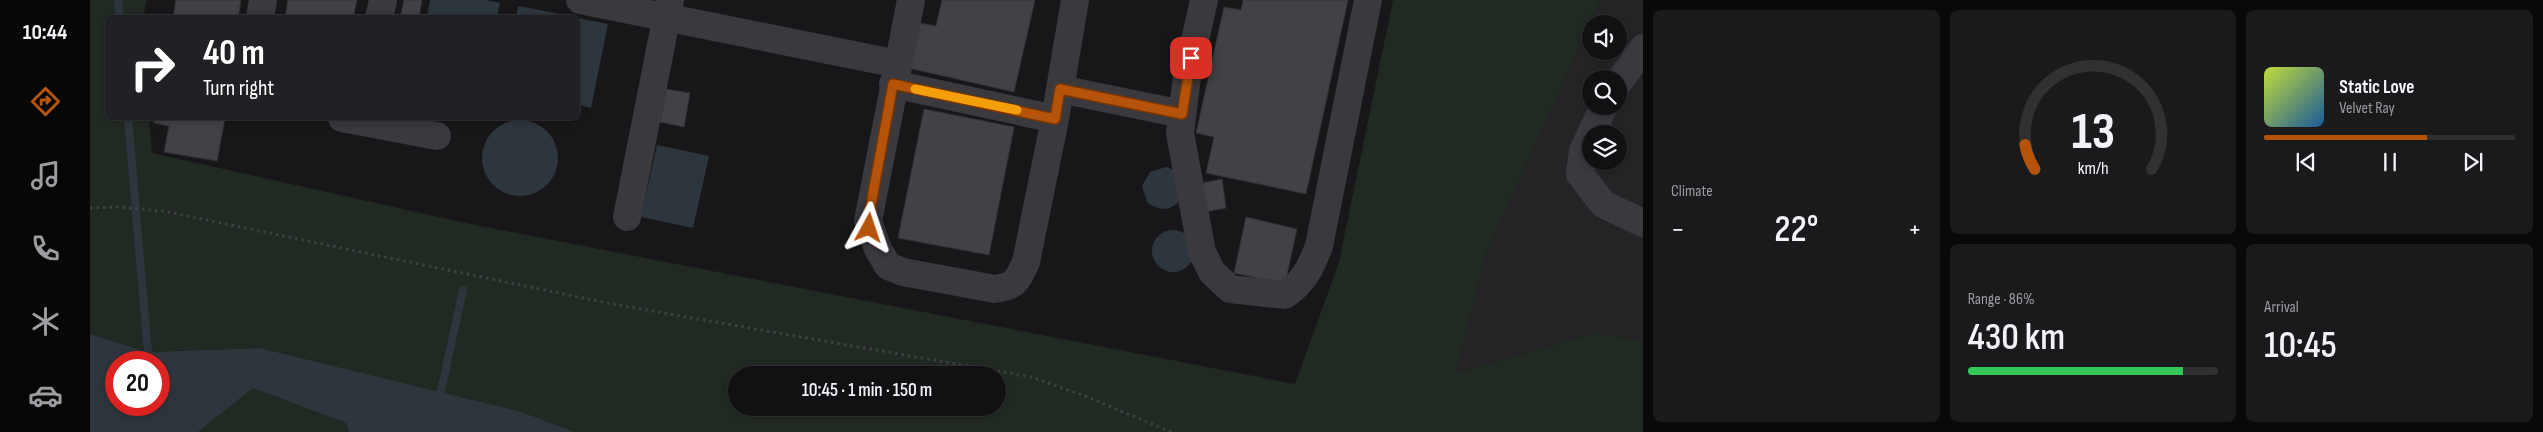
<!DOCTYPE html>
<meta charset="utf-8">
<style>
body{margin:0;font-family:"Sofia Sans Condensed",sans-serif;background:#1a1a1c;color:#f1f3f6;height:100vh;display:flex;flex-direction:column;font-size:19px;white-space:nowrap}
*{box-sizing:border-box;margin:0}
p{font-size:16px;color:#9c9da0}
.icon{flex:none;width:28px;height:28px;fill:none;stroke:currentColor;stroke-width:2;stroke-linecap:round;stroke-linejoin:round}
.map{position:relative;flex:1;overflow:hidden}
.panel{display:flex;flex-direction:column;gap:10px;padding:10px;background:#09090a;width:900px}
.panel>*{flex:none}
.top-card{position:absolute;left:15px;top:15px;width:475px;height:105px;border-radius:8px;box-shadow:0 2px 8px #0003,0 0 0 1px #303133;background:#202124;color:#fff;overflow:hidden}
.tools{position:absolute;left:1492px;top:15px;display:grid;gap:10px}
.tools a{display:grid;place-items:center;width:45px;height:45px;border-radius:50%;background:#111113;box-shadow:0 2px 8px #0003,0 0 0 1px #303133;font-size:25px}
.speed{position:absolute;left:15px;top:351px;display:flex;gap:10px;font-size:25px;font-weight:700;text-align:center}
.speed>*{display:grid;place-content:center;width:65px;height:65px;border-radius:50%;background:#111113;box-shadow:0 2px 8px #0003,0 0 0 1px #303133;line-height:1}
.speed .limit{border:8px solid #d22;background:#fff;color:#111}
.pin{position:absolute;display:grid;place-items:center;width:42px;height:42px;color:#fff;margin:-21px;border-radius:10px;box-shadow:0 2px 8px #0006}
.me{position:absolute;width:55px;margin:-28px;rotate:5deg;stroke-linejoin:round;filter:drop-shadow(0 0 4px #0008)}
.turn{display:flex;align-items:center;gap:18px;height:105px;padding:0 15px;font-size:22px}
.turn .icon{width:65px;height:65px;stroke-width:2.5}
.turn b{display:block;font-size:35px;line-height:42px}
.big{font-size:38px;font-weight:600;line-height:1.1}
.panel .widget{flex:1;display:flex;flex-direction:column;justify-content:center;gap:8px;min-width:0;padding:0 18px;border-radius:8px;background:#1a1a1c}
.panel .dial{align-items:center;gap:0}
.dial svg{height:130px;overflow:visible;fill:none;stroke:#303133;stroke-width:7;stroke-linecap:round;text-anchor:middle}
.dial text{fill:#f1f3f6;stroke:none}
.song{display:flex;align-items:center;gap:15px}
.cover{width:60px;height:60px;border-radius:8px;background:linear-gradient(135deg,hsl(70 70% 55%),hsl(210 70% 35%))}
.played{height:5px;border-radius:2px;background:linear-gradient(90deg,#b45309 65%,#303133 65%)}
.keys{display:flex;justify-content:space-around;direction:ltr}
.heat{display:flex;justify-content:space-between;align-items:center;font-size:28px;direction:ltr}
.charge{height:8px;border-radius:4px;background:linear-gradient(90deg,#34c759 86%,#303133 0)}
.panel .tiles{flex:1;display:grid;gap:10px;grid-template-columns:repeat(3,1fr)}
.widget:first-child{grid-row:span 2}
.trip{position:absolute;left:638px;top:366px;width:278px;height:50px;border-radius:25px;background:#111113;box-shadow:0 2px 8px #0003,0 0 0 1px #303133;font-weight:600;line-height:50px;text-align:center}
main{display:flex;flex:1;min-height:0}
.dock{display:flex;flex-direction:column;width:90px;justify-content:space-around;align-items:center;background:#070708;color:#9c9da0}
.dock .icon{width:35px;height:35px}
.dock .selected{color:#b45309}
.dock b{font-size:22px;color:#f1f3f6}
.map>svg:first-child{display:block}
.built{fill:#242326;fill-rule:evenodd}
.green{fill:#212923;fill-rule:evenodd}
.water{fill:#2e363d;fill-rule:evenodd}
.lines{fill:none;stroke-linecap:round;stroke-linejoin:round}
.stream{stroke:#2e363d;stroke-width:8}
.building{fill:#424246;stroke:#323135}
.path{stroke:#3f4045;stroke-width:3;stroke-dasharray:2.5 4;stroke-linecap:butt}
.minor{stroke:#39393e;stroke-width:28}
.route-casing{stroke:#753606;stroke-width:12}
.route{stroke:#b45309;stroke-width:9}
.slow{stroke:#f59e0b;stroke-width:9}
</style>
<main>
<nav class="dock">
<b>10:44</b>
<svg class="icon selected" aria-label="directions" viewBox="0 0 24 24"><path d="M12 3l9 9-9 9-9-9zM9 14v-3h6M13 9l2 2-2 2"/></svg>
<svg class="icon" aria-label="music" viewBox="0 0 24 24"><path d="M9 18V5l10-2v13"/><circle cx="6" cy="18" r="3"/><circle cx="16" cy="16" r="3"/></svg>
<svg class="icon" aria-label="phone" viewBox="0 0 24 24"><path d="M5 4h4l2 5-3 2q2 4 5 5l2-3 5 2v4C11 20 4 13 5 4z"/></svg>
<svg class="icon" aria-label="climate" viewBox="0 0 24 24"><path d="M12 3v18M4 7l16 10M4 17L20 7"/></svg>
<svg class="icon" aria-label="car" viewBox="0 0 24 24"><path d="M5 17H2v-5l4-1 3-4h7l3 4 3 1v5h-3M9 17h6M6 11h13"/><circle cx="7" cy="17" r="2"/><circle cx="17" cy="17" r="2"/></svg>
</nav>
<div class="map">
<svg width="1553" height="432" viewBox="0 0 1553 432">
<rect width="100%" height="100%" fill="#171719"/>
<!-- built -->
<path class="built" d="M1511,0h42v340l-49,-7 -138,40 30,-119zM1501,24h28v27h-28zM1501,79h28v27h-28zM1501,134h28v27h-28z"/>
<!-- green -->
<path class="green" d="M0,0h57l-4,17 -35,1v100h41l3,35 318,71 825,160 44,-122 54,-262h208l-115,254 -30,119 138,-40 49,7v92h-1069l-52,-20 -262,-64 -112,4 -58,-18zM646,375h260v33h-260z
M163,388l93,35 3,9h-151z"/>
<!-- water -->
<path class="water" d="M340,0h56l14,3 -3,14h-70z
M428,6l58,11h-60z
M488,18l30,6 -17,84 -13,-3z
M392 158a38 38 0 1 1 76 0a38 38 0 1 1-76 0Z
M567,145l52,11 -16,72 -52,-11z
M1076,167l8,3 8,29c-11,12 -23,13 -35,3l-5,-16 8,-14z
M1062 251a21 21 0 1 1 42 0a21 21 0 1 1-42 0Z
M0,334l58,18 112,-4 262,64 52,20h-225l-3,-9 -93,-35 -55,44h-108zM69,362v43h-43v-43z"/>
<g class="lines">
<!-- stream -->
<path class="stream" d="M28,0l2,18
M38,118l20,234
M351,391l22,-101"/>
</g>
<!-- building -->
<path class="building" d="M86,0h65l-3,18h-65z
M198,0h69l-4,18h-68z
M314,0h18l-3,18h-19z
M852,0h93l-21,92 -110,-25 11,-45 21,4z
M1153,0h105l-42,194 -100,-21 8,-36 -18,-4 28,-126 17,3z
M576,89l24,4 -6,34 -24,-5z
M834,109l90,18 -25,128 -91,-17z
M65,118h70l-8,43 -53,-9 5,-26 -15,-3z
M1132,179l4,29 -22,4 -6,-28z
M1156,217l51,12 -12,55 -51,-11z"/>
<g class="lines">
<!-- path -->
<path class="path" d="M0,208l28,-1 45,4 449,93 419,73 57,20 83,35"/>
<!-- minor -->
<path class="minor" d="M490,0l318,64
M821,0l-43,221 10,28 10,17 15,6 92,17c21,-3 22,-8 31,-27l29,-143 20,-119
M1114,0l-17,77 -7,56 22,119 10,20 18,17 55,6c19,-13 26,-28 34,-49l49,-246
M170,18l3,-18
M289,18l4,-18
M1529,82l24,-34
M803,84l162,35
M970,89l122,25
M252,118l95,18
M1501,134l-8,17 -3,23 23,30 40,19
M1501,134l13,-28
M537,217l43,-217"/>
</g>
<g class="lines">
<!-- route casing -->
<g class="route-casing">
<path id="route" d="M779,228l-1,-7 25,-137 162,35 5,-30 122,25 9,-56"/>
</g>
<!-- route -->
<use href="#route" class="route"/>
<!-- slow -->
<path class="slow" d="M825,89l102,21"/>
</g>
</svg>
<div class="tools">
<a><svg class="icon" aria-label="sound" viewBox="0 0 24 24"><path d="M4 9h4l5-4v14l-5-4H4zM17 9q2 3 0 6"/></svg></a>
<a><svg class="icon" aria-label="search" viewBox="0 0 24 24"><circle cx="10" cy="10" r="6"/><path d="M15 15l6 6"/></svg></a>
<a><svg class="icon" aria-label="layers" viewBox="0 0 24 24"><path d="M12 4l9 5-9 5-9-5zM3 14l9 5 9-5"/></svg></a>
</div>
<div class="speed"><div class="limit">20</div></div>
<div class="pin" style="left:1101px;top:58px;background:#d93025"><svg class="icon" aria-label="arrive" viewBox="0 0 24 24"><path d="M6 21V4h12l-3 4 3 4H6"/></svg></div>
<svg class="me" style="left:779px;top:228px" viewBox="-20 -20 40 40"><path d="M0-17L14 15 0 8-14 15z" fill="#b45309" stroke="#fff" stroke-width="4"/></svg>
<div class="trip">10:45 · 1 min · 150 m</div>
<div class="top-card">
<div class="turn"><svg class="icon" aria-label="right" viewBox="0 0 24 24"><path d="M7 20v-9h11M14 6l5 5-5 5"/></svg><div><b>40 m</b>Turn right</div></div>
</div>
</div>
<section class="panel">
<div class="tiles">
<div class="widget"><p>Climate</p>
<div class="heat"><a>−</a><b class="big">22°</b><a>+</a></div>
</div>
<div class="widget dial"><svg viewBox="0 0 100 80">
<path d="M14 69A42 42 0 1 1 86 69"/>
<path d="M14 69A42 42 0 0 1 8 54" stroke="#b45309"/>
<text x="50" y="56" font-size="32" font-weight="700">13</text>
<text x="50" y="72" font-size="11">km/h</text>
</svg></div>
<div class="widget">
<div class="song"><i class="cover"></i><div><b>Static Love</b><p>Velvet Ray</p></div></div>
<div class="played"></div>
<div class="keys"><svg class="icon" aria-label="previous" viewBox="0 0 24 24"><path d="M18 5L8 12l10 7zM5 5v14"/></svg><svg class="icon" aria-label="pause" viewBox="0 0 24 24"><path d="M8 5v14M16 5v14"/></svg><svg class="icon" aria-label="next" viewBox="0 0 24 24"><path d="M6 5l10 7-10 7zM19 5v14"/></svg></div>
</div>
<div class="widget"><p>Range · 86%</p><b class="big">430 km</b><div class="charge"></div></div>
<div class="widget"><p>Arrival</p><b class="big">10:45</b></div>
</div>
</section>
</main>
